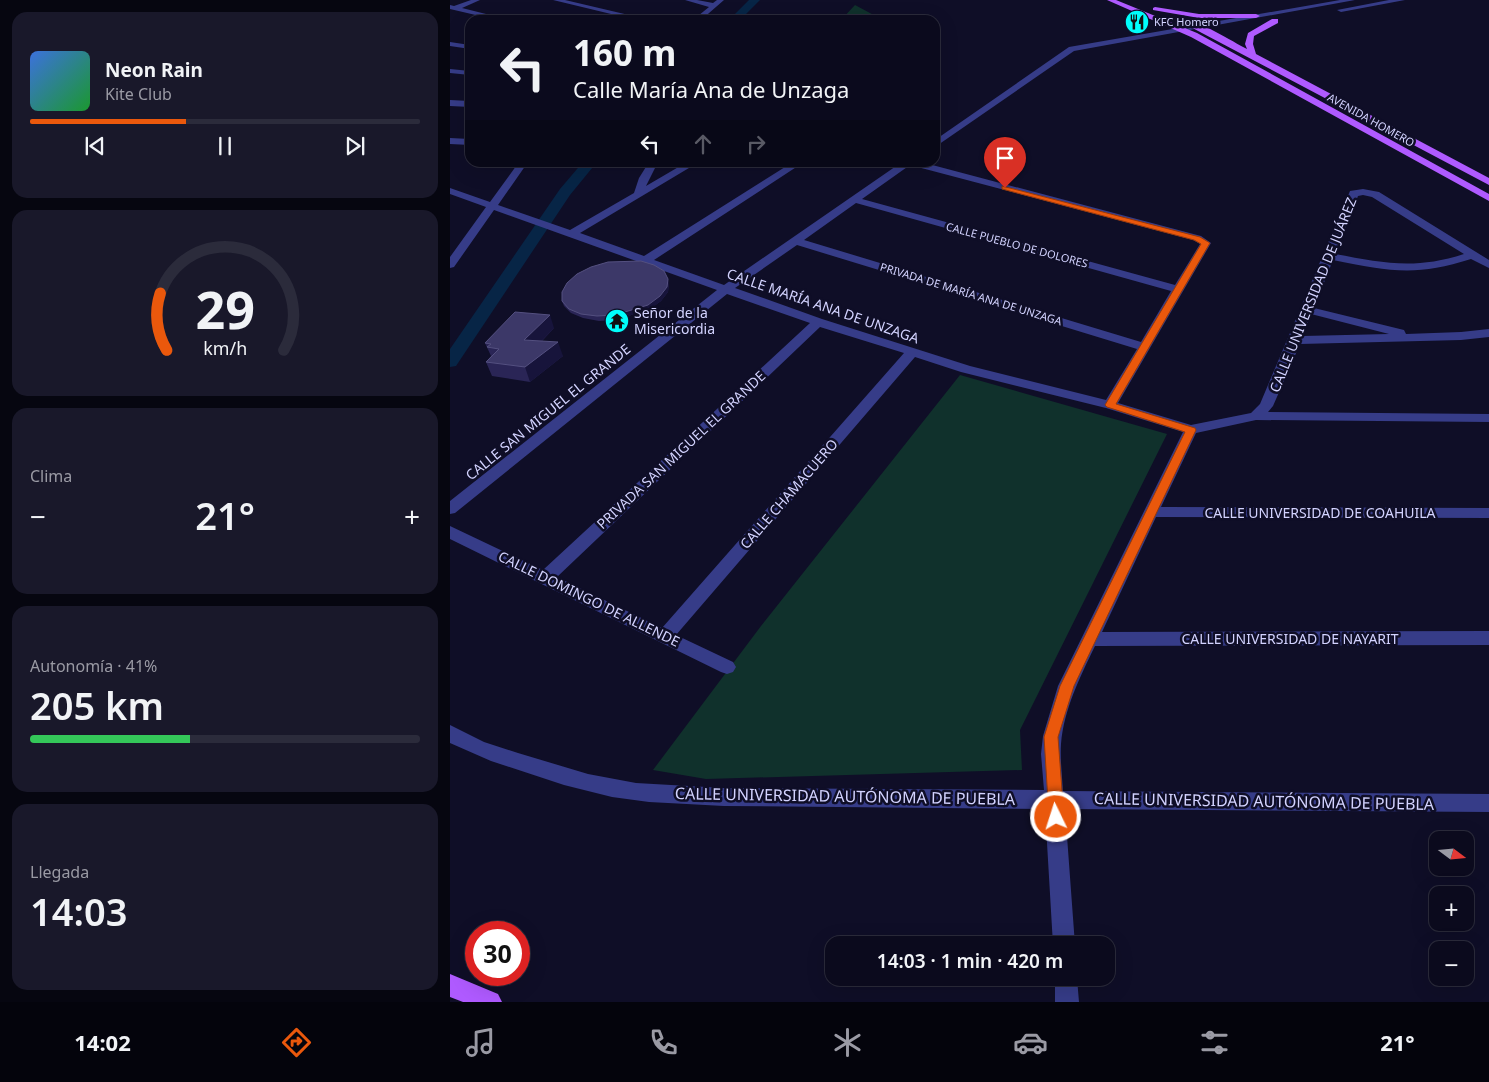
<!DOCTYPE html>
<html lang="es">
<meta charset="utf-8">
<style>
body{margin:0;font-family:"Noto Sans",sans-serif;background:#19182a;color:#f1f3f6;height:100vh;display:flex;flex-direction:column;font-size:19px;white-space:nowrap}
*{box-sizing:border-box;margin:0}
p{font-size:16px;color:#9a9aa4}
.icon{flex:none;width:28px;height:28px;fill:none;stroke:currentColor;stroke-width:2;stroke-linecap:round;stroke-linejoin:round}
.map{position:relative;flex:1;overflow:hidden}
.details{display:flex;flex-direction:column;gap:12px;padding:12px;background:#060610;width:450px}
.details>*{flex:none}
.top-card{position:absolute;left:15px;top:15px;width:475px;height:152px;border-radius:15px;box-shadow:0 5px 20px #0002,0 0 0 1px #2b2b3b;background:#0b0a1d;color:#f1f3f6;overflow:hidden}
.needle{width:32px;rotate:106deg}
.controls{position:absolute;left:979px;top:831px;display:grid;gap:10px}
.controls a{display:grid;place-items:center;width:45px;height:45px;border-radius:10px;background:#0b0a1d;box-shadow:0 5px 20px #0002,0 0 0 1px #2b2b3b;font-size:25px}
.speed{position:absolute;left:15px;top:921px;display:flex;gap:10px;font-size:25px;font-weight:700;text-align:center}
.speed>*{display:grid;place-content:center;width:65px;height:65px;border-radius:50%;background:#0b0a1d;box-shadow:0 5px 20px #0002,0 0 0 1px #2b2b3b;line-height:1}
.speed .limit{border:8px solid #d22;background:#fff;color:#111}
.pin{position:absolute;display:grid;place-items:center;width:42px;height:42px;color:#fff;margin:-51px -21px;border-radius:50% 50% 50% 0;rotate:-45deg;box-shadow:0 0 5px #0007}
.pin .icon{rotate:45deg}
.me{position:absolute;width:55px;margin:-28px;rotate:356deg;stroke-linejoin:round;filter:drop-shadow(0 0 4px #0008)}
.turn{display:flex;align-items:center;gap:18px;height:105px;padding:0 25px;font-size:22px}
.turn .icon{width:65px;height:65px;stroke-width:2.5}
.turn b{display:block;font-size:35px;line-height:42px}
.lanes{display:flex;align-items:center;height:48px;padding:0 25px;background:#0003;justify-content:center;gap:25px;direction:ltr}
.lanes .off{opacity:.35}
.big{font-size:38px;font-weight:600;line-height:1.1}
.details .card{flex:1;display:flex;flex-direction:column;justify-content:center;gap:8px;min-width:0;padding:0 18px;border-radius:15px;background:#19182a}
.details .dial{align-items:center;gap:0}
.dial svg{height:130px;overflow:visible;fill:none;stroke:#2b2b3b;stroke-width:7;stroke-linecap:round;text-anchor:middle}
.dial text{fill:#f1f3f6;stroke:none}
.song{display:flex;align-items:center;gap:15px}
.cover{width:60px;height:60px;border-radius:8px;background:linear-gradient(135deg,hsl(220 70% 55%),hsl(130 70% 35%))}
.played{height:5px;border-radius:2px;background:linear-gradient(90deg,#ea580c 40%,#2b2b3b 40%)}
.keys{display:flex;justify-content:space-around;direction:ltr}
.heat{display:flex;justify-content:space-between;align-items:center;font-size:28px;direction:ltr}
.charge{height:8px;border-radius:4px;background:linear-gradient(90deg,#34c759 41%,#2b2b3b 0)}
.trip{position:absolute;left:375px;top:936px;width:290px;height:50px;border-radius:15px;background:#0b0a1d;box-shadow:0 5px 20px #0002,0 0 0 1px #2b2b3b;font-weight:600;line-height:50px;text-align:center}
.tabs{display:flex;height:80px;justify-content:space-around;align-items:center;background:#04040c;color:#9a9aa4}
.tabs .icon{width:35px;height:35px}
.tabs .selected{color:#ea580c}
.tabs b{font-size:22px;color:#f1f3f6}
main{display:flex;flex:1;min-height:0}
.map>svg:first-child{display:block}
.green{fill:#10312c}
.lines{fill:none;stroke-linecap:round;stroke-linejoin:round}
.canal{fill:#072546;fill-rule:evenodd}
.minor{fill:#363c88;fill-rule:evenodd}
.major{fill:#af5aff;fill-rule:evenodd}
.wall{fill:#2a2556}
.shaded-wall{fill:#17143b}
.building{fill:#3c3868;stroke:#545080}
.route{fill:#ea580c;stroke:#983908}
.labels{text-anchor:middle;stroke-width:5;stroke-linejoin:round;paint-order:stroke}
.far-poi-label{font-size:11px;fill:#d3d3ff;stroke:#0f0e27;text-anchor:start}
.far-street-label{font-size:11px;fill:#d3d3ff;stroke:#0f0e27}
.street-label{font-size:14px;fill:#d3d3ff;stroke:#0f0e27}
.poi-label{font-size:14px;fill:#d3d3ff;stroke:#0f0e27;text-anchor:start}
.near-street-label{font-size:16px;fill:#d3d3ff;stroke:#0f0e27}
</style>
<main>
<section class="details">
<div class="card">
<div class="song"><i class="cover"></i><div><b>Neon Rain</b><p>Kite Club</p></div></div>
<div class="played"></div>
<div class="keys"><svg class="icon" aria-label="previous" viewBox="0 0 24 24"><path d="M18 5L8 12l10 7zM5 5v14"/></svg><svg class="icon" aria-label="pause" viewBox="0 0 24 24"><path d="M8 5v14M16 5v14"/></svg><svg class="icon" aria-label="next" viewBox="0 0 24 24"><path d="M6 5l10 7-10 7zM19 5v14"/></svg></div>
</div>
<div class="card dial"><svg viewBox="0 0 100 80">
<path d="M14 69A42 42 0 1 1 86 69"/>
<path d="M14 69A42 42 0 0 1 10 34" stroke="#ea580c"/>
<text x="50" y="56" font-size="32" font-weight="700">29</text>
<text x="50" y="72" font-size="11">km/h</text>
</svg></div>
<div class="card"><p>Clima</p>
<div class="heat"><a>−</a><b class="big">21°</b><a>+</a></div>
</div>
<div class="card"><p>Autonomía · 41%</p><b class="big">205 km</b><div class="charge"></div></div>
<div class="card"><p>Llegada</p><b class="big">14:03</b></div>
</section>
<div class="map">
<svg width="1039" height="1002" viewBox="0 0 1039 1002">
<rect width="100%" height="100%" fill="#0f0e27"/>
<!-- green -->
<path class="green" d="M405,5l28,15h-42z
M510,375l207,59 -147,296 2,40 -316,9 -53,-9 108,-144z"/>
<g class="lines">
<!-- canal -->
<path class="canal" d="M299,0h11l-20,20h-11z
M133,162h14l-27,33 -114,171 -6,1v-18l110,-160z"/>
<!-- minor -->
<path class="minor" d="M21,0h9l-18,8 48,12h-13l-47,-11v-4l4,1z
M103,0h12l85,20h-14z
M235,0h12l16,3 4,-3h7l-23,20h-8l16,-13z
M890,0h15l-281,51 -139,96v-7l134,-93z
M939,0h16l-64,12 -4,-2z
M0,42l20,3v4l-20,-3z
M0,69l20,2v4l-20,-2z
M0,100l20,1v6l-20,-1z
M0,138l20,1v6l-20,-1z
M69,162h9l-30,43 72,25 64,-37 5,-15 10,-16h9l-12,24 41,-24h12l-119,71 64,23 149,-94h11l-150,98 70,25 178,-123h19l280,74 10,7 -93,160 73,22 60,-12 9,-9 90,-213 13,-2 16,3 110,68v8l-18,-9c-56,18 -82,12 -138,1l-19,48 90,22 2,4 55,-2 28,-3v8l-28,3 -161,4 -27,62 -5,6 221,2v8l-233,-2 -60,13 -35,74 328,1v10l-333,-1 -54,115 387,-1v14l-394,1c-15,31 -31,63 -34,98 -1,15 1,31 2,47l426,3v18l-424,-3 10,136h-22l-8,-136 -321,-3 -75,-4 -37,-5 -48,-12 -73,-24 -41,-18v-18l34,17 34,11 70,21 48,9 88,5 320,2 -3,-36 2,-18 15,-50 125,-254 -77,-24 -145,-36 -46,-15 -239,278 57,27 3,5 -3,5 -6,2 -6,-2 -271,-133v-13l93,44 267,-247 -83,-29 -272,219 -5,1v-13l267,-211 -223,-80 -40,57 -4,1v-11l36,-50 -36,-13v-6l40,14zM460,165l283,75 7,4 -25,41 -313,-86zM913,195l9,2 92,57c-50,16 -80,9 -129,0l23,-58zM406,203l315,88 -30,51 -337,-102zM347,245l340,104 -31,51 -136,-34 -148,-47 -87,-31zM861,314l78,20 -86,2zM370,327l84,26 -242,275 -105,-51z
M605,978h22l2,24h-24z"/>
<!-- major -->
<path class="major" d="M657,0h9l81,33 292,161v7l-298,-164z
M705,7l44,7h57l4,2 -4,2h-57l-46,-8v-2z
M733,19c14,0 50,23 64,30l-2,-5 3,-11 24,-14h6v4l-24,13 -1,8 3,10 233,124v7l-306,-162z
M0,974l48,20 4,8h-39l-13,-5z"/>
</g>
<!-- wall -->
<path class="wall" d="M219,283l-1,9 -7,9 -11,8 -34,11 -17,1 -16,-3 -12,-5 -7,-7 -2,-5z
M104,328l-12,13 21,15 -33,26 -38,-6 -6,-14 5,-6 -6,-13z"/>
<!-- shaded-wall -->
<path class="shaded-wall" d="M218,279l1,4 -1,9 -7,9 -11,8 -34,11 -1,-5z
M100,315l4,13 -25,26 -5,-14z
M108,342l5,14 -33,26 -5,-15z"/>
<!-- building -->
<path class="building" d="M191,261l13,4 10,6 4,8 -1,8 -7,9 -12,9 -33,10 -18,1 -16,-2 -12,-5 -7,-8v-9l5,-9 10,-9 14,-7 17,-5z
M65,312l35,3 -26,25 34,2 -33,25 -39,-5 13,-13 -12,-2 4,-3 -6,-1z"/>
<!-- route -->
<path class="route" d="M552,186l198,51 10,6 -94,161 79,24 1,2 -122,256 -16,51 6,80 -2,5 -6,2 -5,-2 -2,-5 -5,-80 16,-51 125,-254 -78,-25 -2,-2 96,-161 -7,-4 -192,-51z"/>
<!-- icons -->
<defs>
<g id="restaurant-disc" transform="scale(1.25)"><circle r="9.5" fill="#00fefb" stroke="#0f0e27"/><path d="M-5-6h1v4h1v-4h1v4h1v-4h1v5L-1.5 .5V6h-2V.5L-5-1ZM5-6V6H3V1.5H1.5Q1.5-4 5-6Z" fill="#111"/></g>
<g id="temple-disc" transform="scale(1.25)"><circle r="9.5" fill="#00fefb" stroke="#0f0e27"/><path d="M0-6L5-2H3V0L6.5 2.5H4V6H1.5V3h-3V6H-4V2.5H-6.5L-3 0V-2H-5Z" fill="#111"/></g>
</defs>
<g fill-rule="evenodd">
<use href="#restaurant-disc" x="687" y="22"/>
<use href="#temple-disc" x="167" y="321"/>
</g>
<g class="labels">
<!-- far-poi labels -->
<g class="far-poi-label">
<text x="704" y="26">KFC Homero</text>
</g>
<!-- far-street labels -->
<g class="far-street-label">
<text transform="translate(921 120) rotate(29)" y="4">AVENIDA HOMERO</text>
<text transform="translate(567 245) rotate(15)" y="4">CALLE PUEBLO DE DOLORES</text>
<text transform="translate(521 294) rotate(17)" y="4">PRIVADA DE MARÍA ANA DE UNZAGA</text>
</g>
<!-- street labels -->
<g class="street-label">
<text transform="translate(863 295) rotate(-68)" y="5">CALLE UNIVERSIDAD DE JUÁREZ</text>
<text transform="translate(373 306) rotate(19)" y="5">CALLE MARÍA ANA DE UNZAGA</text>
<text transform="translate(98 412) rotate(-39)" y="5">CALLE SAN MIGUEL EL GRANDE</text>
<text transform="translate(231 450) rotate(-43)" y="5">PRIVADA SAN MIGUEL EL GRANDE</text>
<text transform="translate(339 494) rotate(-49)" y="5">CALLE CHAMACUERO</text>
<text x="870" y="518">CALLE UNIVERSIDAD DE COAHUILA</text>
<text transform="translate(139 599) rotate(26)" y="5">CALLE DOMINGO DE ALLENDE</text>
<text x="840" y="644">CALLE UNIVERSIDAD DE NAYARIT</text>
</g>
<!-- poi labels -->
<g class="poi-label">
<text x="184" y="318">Señor de la<tspan x="184" dy="16">Misericordia</tspan></text>
</g>
<!-- near-street labels -->
<g class="near-street-label">
<text transform="translate(395 796) rotate(1)" y="6">CALLE UNIVERSIDAD AUTÓNOMA DE PUEBLA</text>
<text transform="translate(814 801) rotate(1)" y="6">CALLE UNIVERSIDAD AUTÓNOMA DE PUEBLA</text>
</g>
</g>
</svg>
<div class="controls">
<a><svg class="needle" viewBox="-14 -14 28 28"><path d="M0-13l5 13h-10z" fill="#e53935"/><path d="M0 13l5-13h-10z" fill="#9a9aa4"/></svg></a>
<a>+</a>
<a>−</a>
</div>
<div class="speed"><div class="limit">30</div></div>
<div class="pin" style="left:555px;top:188px;background:#d93025"><svg class="icon" aria-label="arrive" viewBox="0 0 24 24"><path d="M6 21V4h12l-3 4 3 4H6"/></svg></div>
<svg class="me" style="left:606px;top:817px" viewBox="-20 -20 40 40"><circle r="17" fill="#ea580c" stroke="#fff" stroke-width="3"/><path d="M0-11L8 9 0 5-8 9z" fill="#fff"/></svg>
<div class="trip">14:03 · 1 min · 420 m</div>
<div class="top-card">
<div class="turn"><svg class="icon" aria-label="left" viewBox="0 0 24 24"><path d="M17 20v-9H6M10 6l-5 5 5 5"/></svg><div><b>160 m</b>Calle María Ana de Unzaga</div></div>
<div class="lanes"><svg class="icon" aria-label="left" viewBox="0 0 24 24"><path d="M17 20v-9H6M10 6l-5 5 5 5"/></svg><svg class="icon off" aria-label="ahead" viewBox="0 0 24 24"><path d="M12 20V5M6 11l6-6 6 6"/></svg><svg class="icon off" aria-label="right" viewBox="0 0 24 24"><path d="M7 20v-9h11M14 6l5 5-5 5"/></svg></div>
</div>
</div>
</main>
<nav class="tabs">
<b>14:02</b>
<svg class="icon selected" aria-label="directions" viewBox="0 0 24 24"><path d="M12 3l9 9-9 9-9-9zM9 14v-3h6M13 9l2 2-2 2"/></svg>
<svg class="icon" aria-label="music" viewBox="0 0 24 24"><path d="M9 18V5l10-2v13"/><circle cx="6" cy="18" r="3"/><circle cx="16" cy="16" r="3"/></svg>
<svg class="icon" aria-label="phone" viewBox="0 0 24 24"><path d="M5 4h4l2 5-3 2q2 4 5 5l2-3 5 2v4C11 20 4 13 5 4z"/></svg>
<svg class="icon" aria-label="climate" viewBox="0 0 24 24"><path d="M12 3v18M4 7l16 10M4 17L20 7"/></svg>
<svg class="icon" aria-label="car" viewBox="0 0 24 24"><path d="M5 17H2v-5l4-1 3-4h7l3 4 3 1v5h-3M9 17h6M6 11h13"/><circle cx="7" cy="17" r="2"/><circle cx="17" cy="17" r="2"/></svg>
<svg class="icon" aria-label="filters" viewBox="0 0 24 24"><path d="M4 7h16M4 17h16"/><circle cx="9" cy="7" r="2"/><circle cx="15" cy="17" r="2"/></svg>
<b>21°</b>
</nav>
